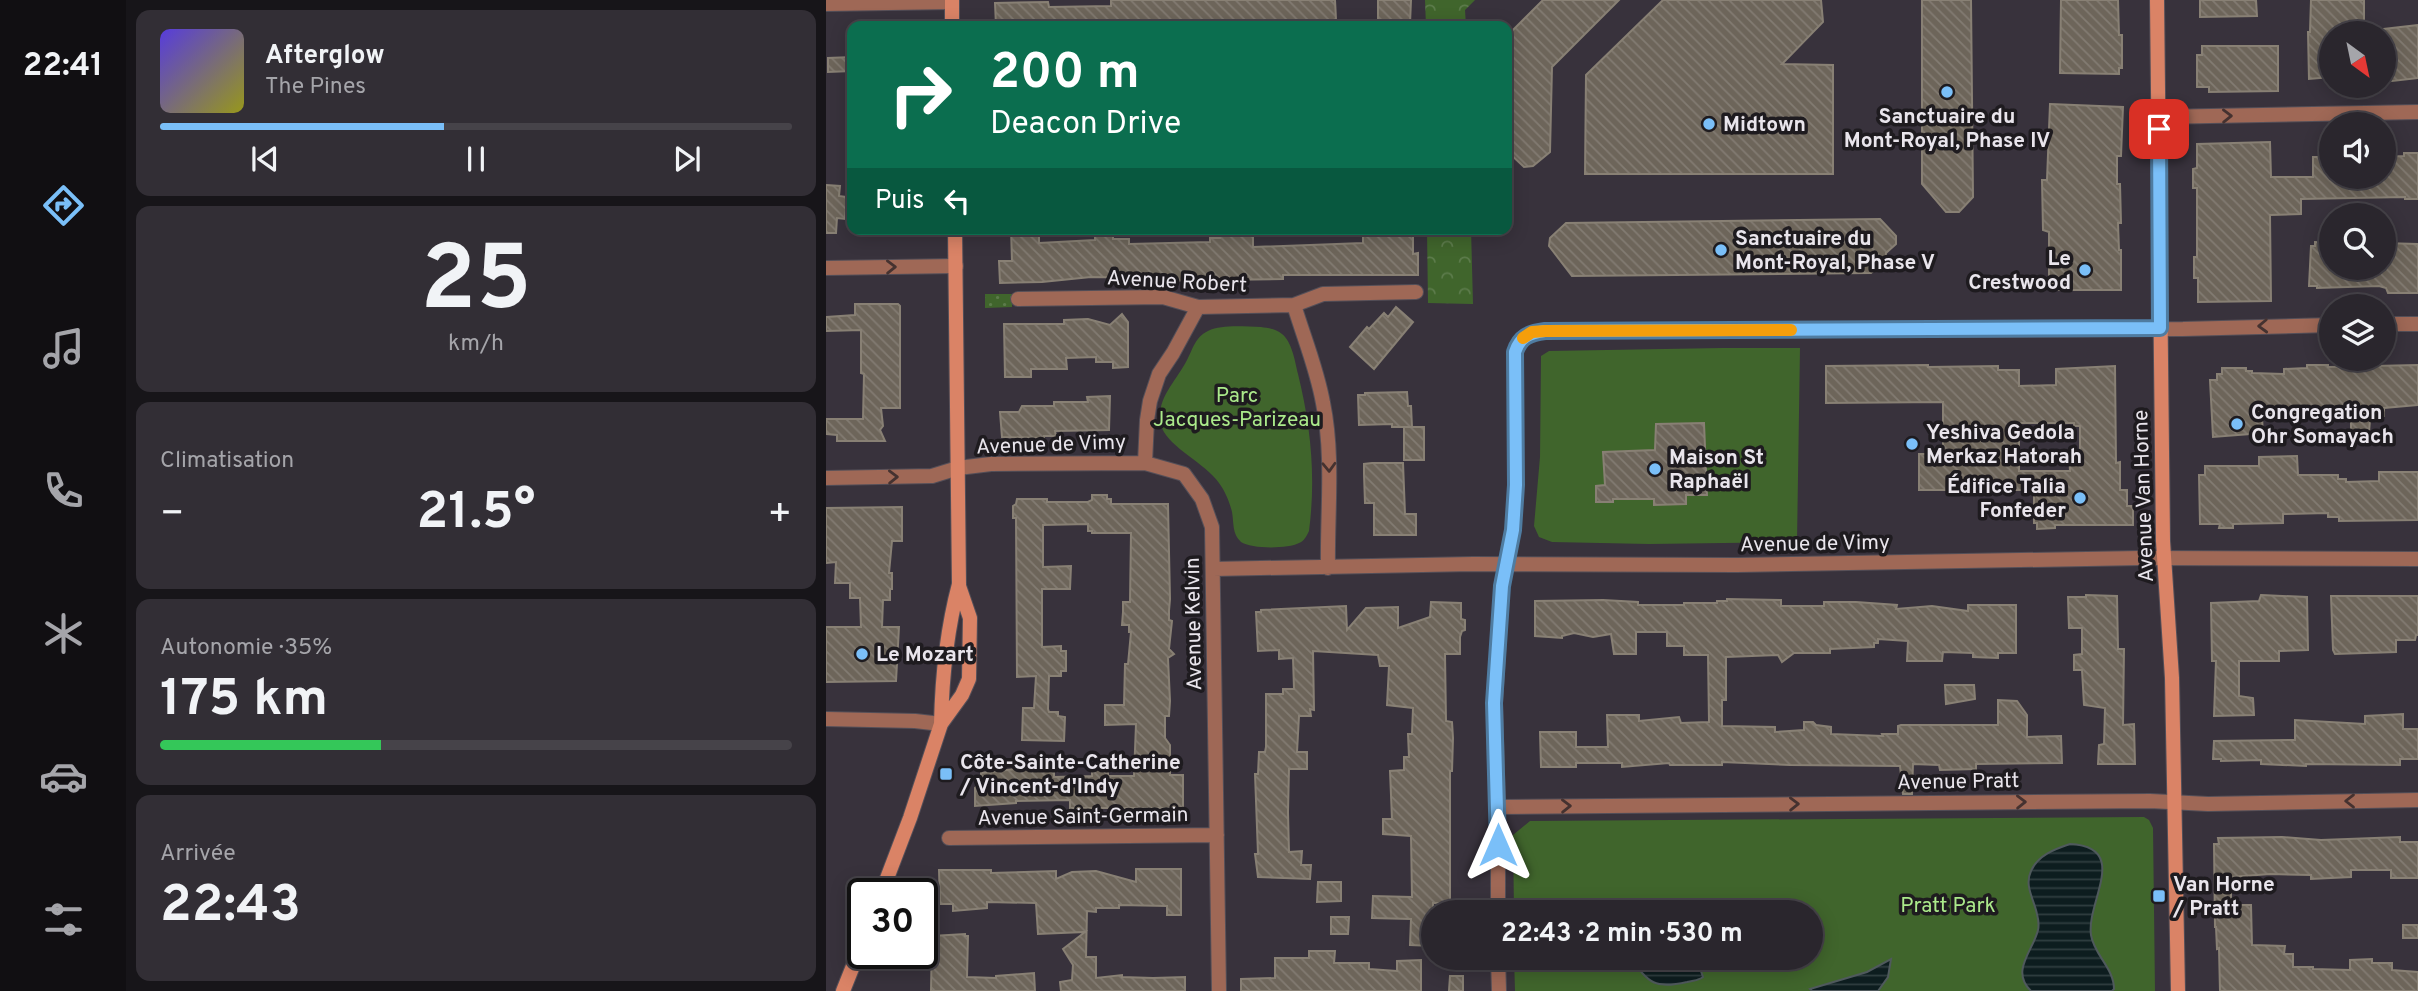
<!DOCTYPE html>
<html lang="fr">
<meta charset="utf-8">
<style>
body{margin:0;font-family:Overpass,sans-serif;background:#322e35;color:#f1f3f6;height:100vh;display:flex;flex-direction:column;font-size:26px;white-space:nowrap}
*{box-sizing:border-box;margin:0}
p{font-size:23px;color:#a5a5aa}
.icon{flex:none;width:38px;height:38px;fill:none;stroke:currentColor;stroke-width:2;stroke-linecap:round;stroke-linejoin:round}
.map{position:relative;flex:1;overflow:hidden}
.panel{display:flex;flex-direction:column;gap:10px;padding:10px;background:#171519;width:700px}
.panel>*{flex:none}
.hud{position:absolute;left:21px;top:21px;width:665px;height:214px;border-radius:14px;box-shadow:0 4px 18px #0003,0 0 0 2px #464349;background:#0b6e4f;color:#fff;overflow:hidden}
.needle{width:46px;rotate:147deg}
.tools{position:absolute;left:1493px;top:21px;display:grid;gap:14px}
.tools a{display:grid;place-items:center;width:77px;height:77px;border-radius:50%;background:#2a262d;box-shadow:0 4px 18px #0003,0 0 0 2px #464349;font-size:35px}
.speed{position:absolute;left:21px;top:878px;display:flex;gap:14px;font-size:35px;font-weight:700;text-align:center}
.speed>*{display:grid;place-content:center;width:91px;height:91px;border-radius:50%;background:#2a262d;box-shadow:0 4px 18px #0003,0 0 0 2px #464349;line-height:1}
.speed .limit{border:4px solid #111;border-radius:10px;background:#fff;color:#111}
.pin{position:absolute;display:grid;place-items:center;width:60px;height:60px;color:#fff;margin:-30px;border-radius:14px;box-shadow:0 4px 10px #0006}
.me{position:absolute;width:77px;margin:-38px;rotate:0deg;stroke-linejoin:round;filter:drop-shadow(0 0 5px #0008)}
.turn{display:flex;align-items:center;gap:24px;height:147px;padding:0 28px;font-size:32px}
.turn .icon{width:91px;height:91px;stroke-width:2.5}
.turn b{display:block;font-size:49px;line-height:60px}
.then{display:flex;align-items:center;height:66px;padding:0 28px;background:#0003;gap:14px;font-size:26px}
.big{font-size:52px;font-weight:700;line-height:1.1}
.panel .widget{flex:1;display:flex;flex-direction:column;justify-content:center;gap:10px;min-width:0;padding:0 24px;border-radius:14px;background:#322e35}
.panel .dial{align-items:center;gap:0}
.dial b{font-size:91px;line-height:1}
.song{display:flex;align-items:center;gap:21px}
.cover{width:84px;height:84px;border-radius:10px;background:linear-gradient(135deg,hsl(250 70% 55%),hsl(60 70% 35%))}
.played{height:7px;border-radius:4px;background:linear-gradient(90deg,#7abff8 45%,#464349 45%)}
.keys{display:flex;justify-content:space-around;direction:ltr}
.heat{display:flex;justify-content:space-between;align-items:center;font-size:38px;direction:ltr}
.charge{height:10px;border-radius:5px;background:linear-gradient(90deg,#34c759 35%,#464349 0)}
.trip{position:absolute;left:595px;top:900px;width:402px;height:70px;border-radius:35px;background:#2a262d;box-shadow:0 4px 18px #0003,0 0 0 2px #464349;font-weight:700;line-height:70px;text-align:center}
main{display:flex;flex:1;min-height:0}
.tab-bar{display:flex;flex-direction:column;width:126px;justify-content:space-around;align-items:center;background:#110f12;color:#a5a5aa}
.tab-bar .icon{width:49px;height:49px}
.tab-bar .on{color:#7abff8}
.tab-bar b{font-size:32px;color:#f1f3f6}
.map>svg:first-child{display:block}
.grass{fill:url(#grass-dots)}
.forest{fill:url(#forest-crowns)}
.green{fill:#40652c}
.water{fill:url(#water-rules);stroke:#4f595c;stroke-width:2}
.building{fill:url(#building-back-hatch);stroke:#888074;stroke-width:2;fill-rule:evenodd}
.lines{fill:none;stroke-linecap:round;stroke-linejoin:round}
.minor-casing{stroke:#544f58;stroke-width:16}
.tertiary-casing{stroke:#544f58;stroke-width:16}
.secondary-casing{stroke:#544f58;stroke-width:16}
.minor{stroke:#9f6856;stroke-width:14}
.tertiary{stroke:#9f6856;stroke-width:14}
.secondary{stroke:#da8366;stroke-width:14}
.oneway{stroke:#453230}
.route-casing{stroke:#4f7ca1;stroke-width:18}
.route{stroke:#7abff8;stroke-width:12}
.slow{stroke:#f59e0b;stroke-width:12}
.poi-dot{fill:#7abff8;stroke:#1e1b1f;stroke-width:2.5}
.labels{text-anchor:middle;stroke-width:7;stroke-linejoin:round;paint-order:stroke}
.poi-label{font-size:21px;font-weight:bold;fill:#e9e5ec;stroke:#1e1b1f;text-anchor:start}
.street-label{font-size:21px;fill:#e9e5ec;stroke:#1e1b1f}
.park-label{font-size:21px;fill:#abea8b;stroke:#1e1b1f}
</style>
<main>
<nav class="tab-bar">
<b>22:41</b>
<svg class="icon on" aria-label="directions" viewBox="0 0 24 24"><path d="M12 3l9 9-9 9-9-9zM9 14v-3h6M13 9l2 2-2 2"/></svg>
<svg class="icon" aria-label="music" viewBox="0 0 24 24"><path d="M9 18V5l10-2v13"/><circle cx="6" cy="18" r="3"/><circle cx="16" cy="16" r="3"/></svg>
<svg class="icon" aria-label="phone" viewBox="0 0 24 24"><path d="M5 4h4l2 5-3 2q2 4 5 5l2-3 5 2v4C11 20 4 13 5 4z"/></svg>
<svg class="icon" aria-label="climate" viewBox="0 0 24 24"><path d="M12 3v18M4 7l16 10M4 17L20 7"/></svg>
<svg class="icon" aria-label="car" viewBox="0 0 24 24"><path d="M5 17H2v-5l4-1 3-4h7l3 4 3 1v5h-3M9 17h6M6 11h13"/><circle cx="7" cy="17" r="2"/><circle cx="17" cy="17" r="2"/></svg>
<svg class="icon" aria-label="filters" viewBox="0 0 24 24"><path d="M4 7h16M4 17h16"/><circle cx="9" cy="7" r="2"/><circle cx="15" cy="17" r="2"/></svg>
</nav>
<section class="panel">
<div class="widget">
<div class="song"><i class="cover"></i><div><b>Afterglow</b><p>The Pines</p></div></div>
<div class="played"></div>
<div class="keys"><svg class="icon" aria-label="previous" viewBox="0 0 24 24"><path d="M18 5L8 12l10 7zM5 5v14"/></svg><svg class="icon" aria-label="pause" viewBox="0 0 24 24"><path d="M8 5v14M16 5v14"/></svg><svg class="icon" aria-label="next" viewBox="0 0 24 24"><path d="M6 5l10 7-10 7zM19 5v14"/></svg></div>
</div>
<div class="widget dial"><b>25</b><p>km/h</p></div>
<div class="widget"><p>Climatisation</p>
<div class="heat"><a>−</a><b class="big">21.5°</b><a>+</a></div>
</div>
<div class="widget"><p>Autonomie · 35%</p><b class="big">175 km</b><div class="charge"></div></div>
<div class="widget"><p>Arrivée</p><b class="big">22:43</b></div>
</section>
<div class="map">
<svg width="1592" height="991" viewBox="0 0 1592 991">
<defs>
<pattern id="grass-dots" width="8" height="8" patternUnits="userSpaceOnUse" patternTransform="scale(1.75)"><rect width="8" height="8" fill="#40652c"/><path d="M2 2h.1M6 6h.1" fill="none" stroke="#5c7b4b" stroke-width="1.8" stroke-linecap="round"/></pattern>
<pattern id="forest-crowns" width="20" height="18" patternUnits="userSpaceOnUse" patternTransform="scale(1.75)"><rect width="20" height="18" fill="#40652c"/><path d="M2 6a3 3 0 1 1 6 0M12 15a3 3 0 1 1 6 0" fill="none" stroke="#5c7b4b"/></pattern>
<pattern id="water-rules" width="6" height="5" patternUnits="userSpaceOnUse" patternTransform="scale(1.75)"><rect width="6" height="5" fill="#0d1d1f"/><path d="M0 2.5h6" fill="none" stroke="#303e40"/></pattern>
<pattern id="building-back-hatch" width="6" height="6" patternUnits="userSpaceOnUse" patternTransform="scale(1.75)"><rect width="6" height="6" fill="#6d655a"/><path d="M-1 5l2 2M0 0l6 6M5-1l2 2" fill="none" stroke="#827b72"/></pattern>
</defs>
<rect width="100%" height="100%" fill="#38323c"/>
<!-- grass -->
<path class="grass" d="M159,294h27v13l-27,1z"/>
<!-- forest -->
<path class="forest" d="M599,0h50l-10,10 1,16h-40z
M601,229h44l2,75 -45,-1z"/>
<!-- green -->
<path class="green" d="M435,327c7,1 15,2 21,7 10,8 13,27 16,40 13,53 18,103 11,157 -3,6 -5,10 -10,12 -11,6 -48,6 -58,-1 -9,-8 -7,-19 -9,-30 -2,-9 -7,-21 -13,-29 -14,-20 -49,-35 -57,-55 -9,-27 14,-46 25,-68 6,-11 8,-23 21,-29 15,-7 37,-4 53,-4z
M896,348h78l-3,194 -148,2 -97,-2 -13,-5 -5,-11 6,-69 1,-101 8,-5z
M1318,817l5,3 4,8 2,163h-640l-1,-34h297v-45h-297l-1,-77 17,-14z"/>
<!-- water -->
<path class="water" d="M1244,844c61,3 16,58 21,91 3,20 23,33 23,54l-2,2h-81c-21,-20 2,-40 7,-61 1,-4 0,-12 -1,-16 -3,-15 -13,-28 -6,-43 7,-16 24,-22 39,-27z
M804,957h66l7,20c-5,4 -9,3 -16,5 -32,7 -38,2 -57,-25z
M1065,959l-3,18 -10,14h-66l-2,-2 57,-17z"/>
<!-- building -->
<path class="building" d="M285,0h224l1,19 -5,2v3h-25v-3l-78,4v-4l-62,-1 -62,2v4h-108l-1,-23 53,-1 1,5 62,-1z
M552,0h33l-1,24 -19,2 -13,-2z
M717,0h76l-67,67 -2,85 -17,14 -9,1 -17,-16v-115z
M837,0h158l2,22 -41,42 51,1v109h-248l1,-99z
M1096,0h49l2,197 -14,15h-13l-24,-28z
M1235,0h57l1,35h3v33h-3v6l-59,-1z
M1374,0h56l1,16 -57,1z
M1485,0h53v33h-33v44l-22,2 -1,-47h2z
M1592,25v53l-34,4v-53z
M1376,46h76v45l-69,1v-5h-12v-32h5z
M26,57v14l-24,1v-14z
M1224,104l73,3 -2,49h-4v28h3l1,39h-3l1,27h2v40h-72v-58l-6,-2 -1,-50h5z
M1444,142l1,35h42v-20h18v20h53v-20l20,-1v-3h14v46h-13v-2l-104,2v15l-31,1 1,86 -73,1v-24h-4v-21h3v-69h-4v-19l4,-1v-24z
M0,185l14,1 -1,10 8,1 -2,22 -8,-1 -1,15h-10z
M1054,219l16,17v8l-10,9v7l-15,13 -299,3 -23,-30 1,-8 16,-15z
M185,229h28v14l56,-3v-11h18v10h16v5l81,-2v-4h10v-9h19v7h14v11l110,-4v-11l25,-2 12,5h13v19l5,-1v22h-135v4l-138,2v-3l-54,-1 -49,5 -42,1 -1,-22h13z
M1489,242l16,1v25h53v-25l34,1v49h-30l-2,-5 -7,-2 -62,2v-2h-8l2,-40h4z
M29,304h43l2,2v102h-19l2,18 -3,4 5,11h-48v-6l-11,-1v-15h37l1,-45 -3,-1v-43l-35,1v-14l29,-2z
M570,307l17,15 -39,47 -24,-22 17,-20 2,2 15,-16 4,4z
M296,314l6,8v45l-15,1v-6h-17v-5l-30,1 1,11h-36v8h-26l-1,-53h60v-4l24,-1 22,6z
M1102,365v2l70,-1v4h21v16l37,-1v-16l59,-3 1,97 4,-1v28h7v16h6v19h-78v3l-18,1v-6h-3v-33h-115v-36h24v-52l-117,1v-37zM1193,423h55v3h6v26h-11l1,19h-51z
M1481,365h21v2l90,-2v40l-34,3v8h-9v4h-5l-1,12 -18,1v-15h-89l1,15 -50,4 -3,-57h7v-6h5v-6h24v3h6v2l32,1v-5l23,-1z
M581,392l1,14h3l1,21h-20v-3l-33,1 -1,-30h7v-2z
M284,396l-1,34 -54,1 1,5h-12v2l-42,-1 -2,-25h19l3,-6h32v-4h34l-1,-5z
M878,423l3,72h-21v9l-32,1v-6h-41v3h-17v-16l9,-1 -2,-33 52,-2 1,-26z
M578,427h20v33h-20z
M1471,456l1,19h40v4h8v3l33,-1v-9h39v48l-79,1v-4h-11v-4l-45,1v9l-50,1v4h-14l1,-4h-20l-1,-49h6v-9h54v-9z
M546,463h31l2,51h11v21h-42v-32h-9l-1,-29v-10z
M266,495h15v4h4v5h57l2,95 -1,12v9l3,1 -3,28 5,5 -6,4 2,43 -1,15h-4v22l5,7v30h13v33h-113v-8l-54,1v2l-41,3v-18l6,-6v-9l53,-6 20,2v8l38,-1v-11h16v11h26l2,-52 -31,1v-20h19l1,-41h3l3,-32h-2v-7h-7l1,-13v-10h7l1,-69h-39v-2h-4v-7l-45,1v42l28,-1 -1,23h-28v58l19,-1v5h5v20h-5v5h-12l-1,33 1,3h9v4l7,1 -1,24 -42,-1 1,-32h11l2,-32 -19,1 -1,-159h-3v-12l3,-2 1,-5h30v3h41l4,-2z
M76,507v34h-10l-3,32h3v16h-2v11h-7l-1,27h17l-3,54 -70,1v-55h35l-1,-29h-10v-15h-15l1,-21 -10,1v-55z
M1260,595l31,1 1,53h6l-1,76 11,-1 1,40h-37l1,-19 5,-1 1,-36 -21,-3 -2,-35h-8v-15l8,-1v-26h-13l-1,-31h18z
M1435,595l46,2 1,53 -29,1v10h-40v35l14,2 1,17 -40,1 2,-55h-4l-1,-58 48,-2z
M1505,596h87v39h-2l-1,5h-19v12l-61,2 -2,-4z
M901,599l54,1v6h43v-4h32l41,3 -1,4 36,-3 36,5v-6h48v48h-18v5l-25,-1v-4l-30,-1 -1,9h-35l1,-20 -30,-2v4h-4v4l-44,2v4h-36l-12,9 -4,-7 -52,2v43h-4v26l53,1v5l29,-2v-8h9l3,3 15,2v7l52,2 -1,-2h16v-8l3,-1h97v-25l19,1 10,14v22l34,-1 1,27 -86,1v5l-36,1 -1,-5 -26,-1 -1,30h-9l-3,-28 -110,-1 -68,-3v3h-52l-1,-2 -47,4v-4h-46v4h-35l-1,-35h36v15h32l-1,-32h32v6l40,-4 2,6 28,-1 -1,-67h-24v-9h-17v-14h-31v22h-22l-3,-20 -18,3 -19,-4 -12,3v2l-27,-2v-35l68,-1 35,2v3h46v-2h33v-2h10z
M605,602l30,1v16l4,1v10l-3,1 -2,6v17h-15l1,67 6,1 1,16 -1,33h-2v132h-17v43l-23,-1 1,-26 -39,-1 1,-22 39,1 -1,-61 -28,-2v-15h9l-2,-48 14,-1v-13h5l-1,-23h4l1,-26 -26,-3 2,-39h-9l-2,-11 -65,-4 1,59 -4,-1 1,7h-12l-2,36h10v17h-18l-1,43 1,40 13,-1 -1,14h10l-1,14 -52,-2 -3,-23h3l-3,-80h3l1,-22h6l1,-5v-53h17v-5h11l-1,-31 -14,1v-9l-21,1 -2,-39h5v-2l85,-4 1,24 19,-22 32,-1v21l32,-11z
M1119,685h29l1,14 -29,5z
M1577,714v15h15v30h-18v6l-94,-1v2l-45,-2v-4l-40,1v-2h-8l1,-18 81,-1v-20l70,4v-8z
M1456,837l39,3 79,-3v5h18v36h-27v-8h-40v7l-40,2v-4l-41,-1 -39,3v28h20l1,40 33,1 -1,8h9v13h20v2l37,1v-10l22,-1v4h20v7l26,2v19h-198l-1,-43 -2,1 -1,-22h-1l-1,-83h5l-1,-6z
M310,869h45v46h-14v-9l-48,-1v3h-23v4l-9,-1 -1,46h10v21l26,-3v2l31,1 32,-1v14h-124l-1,-9 12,-2 1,-15 -10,-16 22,-17 -47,2 -2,-31 -49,-1v6l-34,3v-7h-13l-1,-34h52v3l65,-2v8l16,-7 24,-1 40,11z
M492,882h23v19l-24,1z
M505,917h18l-1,17h-17z
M1577,925h15v13h-15z
M139,934v2h3l-1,41 29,1v-2l38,-3 1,18h-104l1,-55z
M483,951h26l-1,12h35v6l28,2v-10l24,-1v31h-180v-12l34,-1v-20h34z
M624,976h13v15h-14z"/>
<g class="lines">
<!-- minor casing -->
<g class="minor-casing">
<path id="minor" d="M0,4l126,-2
M1333,117l259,-5
M0,268l130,-2
M192,299l145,-2 35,10 96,-2 29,-11 93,-2
M468,305c10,33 23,64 29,98 11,54 4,110 5,165
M1558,324h34
M319,463l2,-43 3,-19 9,-27 14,-21 25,-46
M0,478l106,-2 26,-8 33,-4 154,-1 39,11 18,25 10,28 7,464
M387,569l260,-5 264,1 404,-7 277,1
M672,807l652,-6 58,3 210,-4
M123,838l268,-3
M672,912v-105l-3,-104 7,-117 11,-56 3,-45 -1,-133c5,-15 14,-19 30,-21l638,-2 148,-4
M672,957l1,34"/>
</g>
<!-- tertiary casing -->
<g class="tertiary-casing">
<path id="tertiary" d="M0,719l89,2 26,3"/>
</g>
<!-- secondary casing -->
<g class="secondary-casing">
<path id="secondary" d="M126,0v26
M1331,0l6,541 9,137 6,313
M115,724c1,-46 6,-95 18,-140l-4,-355
M55,894l29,-76 31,-94 21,-29 7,-16 1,-61 -11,-32
M17,991l20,-50"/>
</g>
<!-- minor -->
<use href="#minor" class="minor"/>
<!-- tertiary -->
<use href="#tertiary" class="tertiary"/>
<!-- secondary -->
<use href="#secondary" class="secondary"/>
</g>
<!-- one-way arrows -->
<defs><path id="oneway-chevron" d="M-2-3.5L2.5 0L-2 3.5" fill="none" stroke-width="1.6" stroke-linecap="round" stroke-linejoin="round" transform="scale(1.75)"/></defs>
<g class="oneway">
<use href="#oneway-chevron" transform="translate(1401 116) rotate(-1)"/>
<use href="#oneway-chevron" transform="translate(65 267) rotate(-1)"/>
<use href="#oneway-chevron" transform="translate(1437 326) rotate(178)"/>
<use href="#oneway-chevron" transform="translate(503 467) rotate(88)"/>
<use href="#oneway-chevron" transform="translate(67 477) rotate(-1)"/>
<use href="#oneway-chevron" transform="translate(1524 801) rotate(180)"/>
<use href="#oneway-chevron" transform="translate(1195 802) rotate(-1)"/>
<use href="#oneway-chevron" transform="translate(968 804) rotate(-1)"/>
<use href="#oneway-chevron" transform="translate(740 806) rotate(-1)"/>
</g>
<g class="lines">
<!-- route casing -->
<g class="route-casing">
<path id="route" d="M672,845l-4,-142 8,-117 11,-56 3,-45 -1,-133c5,-15 14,-19 30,-21l615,-3 -1,-199"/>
</g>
<!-- route -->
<use href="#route" class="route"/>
<!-- slow -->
<path class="slow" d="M697,338l9,-6 13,-1 246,-1"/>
</g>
<!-- markers -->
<g class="poi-dot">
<circle cx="1121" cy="92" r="7"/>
<circle cx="883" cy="124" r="7"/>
<circle cx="895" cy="250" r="7"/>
<circle cx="1259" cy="270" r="7"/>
<circle cx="1411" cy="424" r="7"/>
<circle cx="1086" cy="444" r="7"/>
<circle cx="829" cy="469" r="7"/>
<circle cx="1254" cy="498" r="7"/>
<circle cx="36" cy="654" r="7"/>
<rect x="113" y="767" width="14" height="14" rx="3.5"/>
<rect x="1326" y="889" width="14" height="14" rx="3.5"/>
</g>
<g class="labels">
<!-- poi labels -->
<g class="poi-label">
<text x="1121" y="123" text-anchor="middle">Sanctuaire du<tspan x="1121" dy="24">Mont-Royal, Phase IV</tspan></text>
<text x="897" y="131">Midtown</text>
<text x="909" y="245">Sanctuaire du<tspan x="909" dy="24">Mont-Royal, Phase V</tspan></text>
<text x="1245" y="265" text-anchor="end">Le<tspan x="1245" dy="24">Crestwood</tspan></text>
<text x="1425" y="419">Congregation<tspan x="1425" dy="24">Ohr Somayach</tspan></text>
<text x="1100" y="439">Yeshiva Gedola<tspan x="1100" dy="24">Merkaz Hatorah</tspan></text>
<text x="843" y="464">Maison St<tspan x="843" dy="24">Raphaël</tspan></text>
<text x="1240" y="493" text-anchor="end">Édifice Talia<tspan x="1240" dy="24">Fonfeder</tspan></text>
<text x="50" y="661">Le Mozart</text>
<text x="134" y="769">Côte-Sainte-Catherine<tspan x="134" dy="24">/ Vincent-d'Indy</tspan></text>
<text x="1347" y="891">Van Horne<tspan x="1347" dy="24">/ Pratt</tspan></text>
</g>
<!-- street labels -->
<g class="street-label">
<text transform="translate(351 281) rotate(3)" y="7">Avenue Robert</text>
<text transform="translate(225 444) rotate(-2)" y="7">Avenue de Vimy</text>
<text transform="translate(1317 496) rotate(-92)" y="7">Avenue Van Horne</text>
<text transform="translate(989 543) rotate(-1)" y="7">Avenue de Vimy</text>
<text transform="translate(367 624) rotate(-91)" y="7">Avenue Kelvin</text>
<text transform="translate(1132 781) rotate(-1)" y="7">Avenue Pratt</text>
<text transform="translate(257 816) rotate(-1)" y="7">Avenue Saint-Germain</text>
</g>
<!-- park labels -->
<g class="park-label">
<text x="411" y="402">Parc<tspan x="411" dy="24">Jacques-Parizeau</tspan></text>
<text x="1122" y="912">Pratt Park</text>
</g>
</g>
</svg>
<div class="tools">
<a><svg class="needle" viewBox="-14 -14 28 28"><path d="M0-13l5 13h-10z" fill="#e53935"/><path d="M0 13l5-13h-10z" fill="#a5a5aa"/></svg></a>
<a><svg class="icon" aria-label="sound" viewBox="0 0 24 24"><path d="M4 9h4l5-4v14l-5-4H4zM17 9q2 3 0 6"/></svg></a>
<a><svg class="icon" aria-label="search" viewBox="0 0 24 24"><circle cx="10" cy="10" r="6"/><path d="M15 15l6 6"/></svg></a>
<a><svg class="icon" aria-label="layers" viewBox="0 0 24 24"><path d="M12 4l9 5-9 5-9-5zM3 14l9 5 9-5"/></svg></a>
</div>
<div class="speed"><div class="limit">30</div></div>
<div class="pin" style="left:1333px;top:129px;background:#d93025"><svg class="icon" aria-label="arrive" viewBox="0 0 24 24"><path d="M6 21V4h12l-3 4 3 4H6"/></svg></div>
<svg class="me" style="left:672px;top:845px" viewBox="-20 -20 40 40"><path d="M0-17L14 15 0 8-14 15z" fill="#7abff8" stroke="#fff" stroke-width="4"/></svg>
<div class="trip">22:43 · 2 min · 530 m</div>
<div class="hud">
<div class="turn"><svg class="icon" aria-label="right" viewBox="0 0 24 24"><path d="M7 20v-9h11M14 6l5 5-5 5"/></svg><div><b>200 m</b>Deacon Drive</div></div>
<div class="then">Puis<svg class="icon" aria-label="left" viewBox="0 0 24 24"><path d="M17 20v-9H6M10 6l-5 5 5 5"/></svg></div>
</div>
</div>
</main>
